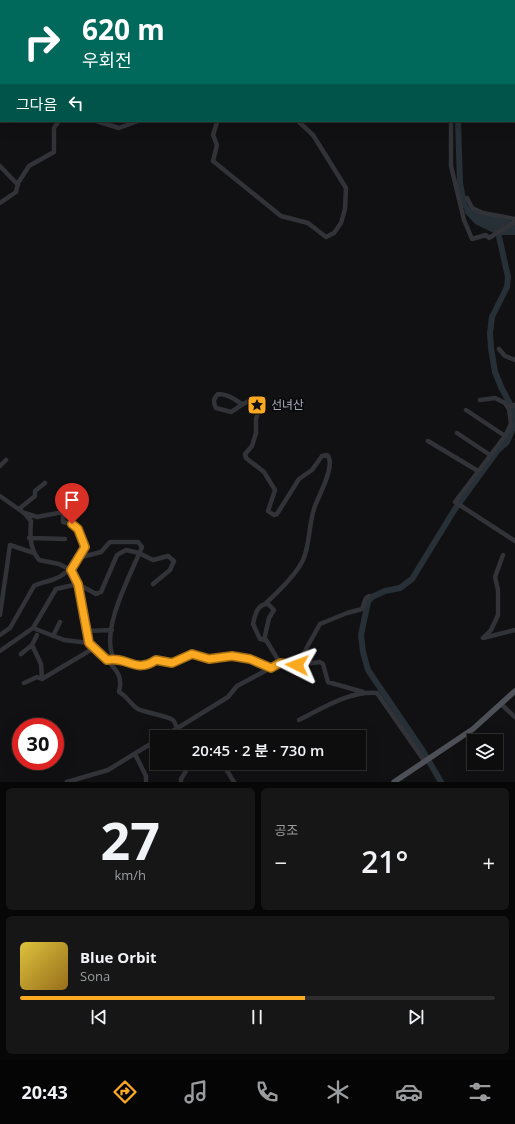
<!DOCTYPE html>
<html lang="ko">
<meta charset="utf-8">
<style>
body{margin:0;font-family:"Open Sans","Noto Sans KR",sans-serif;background:#161617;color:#f1f3f6;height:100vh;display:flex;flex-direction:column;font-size:15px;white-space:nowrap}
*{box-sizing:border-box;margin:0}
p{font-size:13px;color:#9a9c9e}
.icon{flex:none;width:22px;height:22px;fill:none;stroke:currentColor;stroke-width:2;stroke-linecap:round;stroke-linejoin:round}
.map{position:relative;height:782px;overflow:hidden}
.side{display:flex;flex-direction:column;gap:6px;padding:6px;background:#070708;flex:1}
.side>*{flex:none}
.guide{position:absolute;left:0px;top:0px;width:515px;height:122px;box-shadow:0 4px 16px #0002,0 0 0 1px #2d2d2e;background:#00695c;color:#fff;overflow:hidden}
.tools{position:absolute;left:467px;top:734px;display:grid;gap:8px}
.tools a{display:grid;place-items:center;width:36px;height:36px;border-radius:0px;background:#0d0d0e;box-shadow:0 4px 16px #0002,0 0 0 1px #2d2d2e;font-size:20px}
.speed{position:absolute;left:12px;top:718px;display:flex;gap:8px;font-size:20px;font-weight:700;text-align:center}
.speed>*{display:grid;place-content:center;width:52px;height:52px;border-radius:50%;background:#0d0d0e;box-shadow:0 4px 16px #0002,0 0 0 1px #2d2d2e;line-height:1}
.speed .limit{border:6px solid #d22;background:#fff;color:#111}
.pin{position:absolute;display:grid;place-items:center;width:34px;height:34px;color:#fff;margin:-41px -17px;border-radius:50% 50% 50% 0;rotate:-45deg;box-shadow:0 0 4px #0007}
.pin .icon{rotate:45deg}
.me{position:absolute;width:44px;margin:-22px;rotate:273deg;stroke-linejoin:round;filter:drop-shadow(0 0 3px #0008)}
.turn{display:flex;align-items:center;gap:14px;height:84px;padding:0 16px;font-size:18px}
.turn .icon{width:52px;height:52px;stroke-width:2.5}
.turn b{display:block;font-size:28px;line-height:34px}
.then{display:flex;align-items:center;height:38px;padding:0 16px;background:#0003;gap:8px;font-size:15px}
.big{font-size:30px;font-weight:600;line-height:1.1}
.side .card{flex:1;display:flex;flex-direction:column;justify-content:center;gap:6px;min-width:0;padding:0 14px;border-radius:6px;background:#161617}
.side .dial{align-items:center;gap:0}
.dial b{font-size:52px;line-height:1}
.song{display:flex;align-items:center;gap:12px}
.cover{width:48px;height:48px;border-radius:6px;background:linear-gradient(135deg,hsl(50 70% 55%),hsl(40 70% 35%))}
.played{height:4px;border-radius:2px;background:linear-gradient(90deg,#fba920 60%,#2d2d2e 60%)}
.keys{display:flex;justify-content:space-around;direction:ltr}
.heat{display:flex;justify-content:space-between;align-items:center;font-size:22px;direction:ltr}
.side .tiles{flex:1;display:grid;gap:6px;grid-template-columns:1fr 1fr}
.card:last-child{grid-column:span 2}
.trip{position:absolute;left:150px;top:730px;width:216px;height:40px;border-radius:0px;background:#0d0d0e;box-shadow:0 4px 16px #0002,0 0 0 1px #2d2d2e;font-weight:600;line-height:40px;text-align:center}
.dock{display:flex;height:64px;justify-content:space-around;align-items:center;background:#050506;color:#9a9c9e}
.dock .icon{width:28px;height:28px}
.dock .active{color:#fba920}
.dock b{font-size:18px;color:#f1f3f6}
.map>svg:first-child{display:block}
.water{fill:#273037}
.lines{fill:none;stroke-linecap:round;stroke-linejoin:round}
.river{stroke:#273037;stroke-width:6}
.minor{stroke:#323338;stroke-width:4.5}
.major{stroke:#4e5057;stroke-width:5.5}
.route-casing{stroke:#a36e15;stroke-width:10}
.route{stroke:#fba920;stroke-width:7}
.labels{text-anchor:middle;stroke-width:4;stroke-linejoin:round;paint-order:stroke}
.poi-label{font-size:12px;fill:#a1a8b4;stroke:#0c0c0e;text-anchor:start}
</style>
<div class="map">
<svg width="515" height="782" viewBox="0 0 515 782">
<rect width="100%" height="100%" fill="#111113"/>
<!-- water -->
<path class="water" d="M462,199l10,11 43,12v13h-17l-23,-11 -10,-11z"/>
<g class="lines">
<!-- river -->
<path class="river" d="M463,1v-1
M458,121l2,62 4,22
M496,229l2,3 10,45 -1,10 -15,30 -2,16 1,15 4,24 7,17 11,20 2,9
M441,782l-18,-31 -55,-81 -5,-18 -2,-17 7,-33 4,-5 13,-6 15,-3 12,-9 43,-70 43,-59 9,-8 8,-19"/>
<!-- minor -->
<path class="minor" d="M12,0l2,1
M341,0l1,1
M443,0v1
M484,0v1
M514,53l1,2
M96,121l23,7 19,-7
M215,121l2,1 -4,13 4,10 -4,16 68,55 27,7 18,14 8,-4 7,-10 4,-14 1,-21 -33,-53 -15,-14
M451,121v45l13,54 8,19 14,-4 3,3 26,-16
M0,166l18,19
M467,198l5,10 11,5 32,6
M0,203l16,-11 2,-9 11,-17 25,-14v-24l5,-7
M499,349l6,7 10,4
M480,400l15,-2 10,5 4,6 2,15 -6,12 -50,66 60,39
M242,404c-8,-5 -14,-10 -24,-10 -5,5 -5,8 -2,14l15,4c9,-5 16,-14 28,-11l1,4 -4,14v14l-4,13 -7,8 1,4 18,14 11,18 -7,21 6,4 3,-1 22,-35 13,-9 10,-14 5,-1c9,8 -6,37 -10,46 -9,18 -6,42 -14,59 -7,15 -26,33 -38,44
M508,407l7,-2
M466,410l39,26
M457,433l33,22
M428,441l50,30
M0,466l6,-6
M0,496l24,17 7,8c-1,15 -2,26 8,39l20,4 12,6 7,14 11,59 18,17c21,-4 28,14 49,0l16,3 20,-9 17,5 23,-3 18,3 21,9
M19,509l16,-13v-5l10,-8
M25,513l12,4 26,-5v10c15,3 17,11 22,25l-7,11
M29,538l36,1
M503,555l-8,22 3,13v25l-7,15 -8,8 32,-8
M0,615l10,-70 24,8
M33,628l31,12 25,3
M87,631l25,-1
M0,635l10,-7 24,-42c5,-3 12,-4 18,-6 12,-4 19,-11 26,-22l23,-6 9,-10h28l4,5c-11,27 -43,84 -28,112
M53,636l7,-14
M264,640l5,-22 5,-8 -6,-6c-11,0 -13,11 -15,20l7,15 6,1 14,23
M32,645l9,19 1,15
M0,651l33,-23 23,-39 22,-5 18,10 5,-2 16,-37 9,-5 13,3 14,7 15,-4 6,5 -4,9 -17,14
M21,654l11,-9 5,-10
M107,660c10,11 16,16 12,32 8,4 12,13 19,17 8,4 31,7 35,11 2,2 3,6 4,8
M297,665l23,-41 27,-11 15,-4 4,-11 3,-2
M24,683l13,-6 5,2 52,-31
M501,704l14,13
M299,720c24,-12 50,-29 78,-27l48,69
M176,729l8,8
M163,737l65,-40 9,-11 43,-23 17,2 23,-3 3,2 5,18 35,10
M135,754l11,22v6
M226,763l-2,3 10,16
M67,782l41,-12 49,-30
M181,782v-3l10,-16"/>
<!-- major -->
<path class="major" d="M394,782l79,-53 42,-38"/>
</g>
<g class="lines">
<!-- route casing -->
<g class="route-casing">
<path id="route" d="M72,524l6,5 7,18 -14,23 7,14 11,59 18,17c21,-4 28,14 49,0l16,3 20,-9 17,5 23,-3 18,3 21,9 9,-5 17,2"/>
</g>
<!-- route -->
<use href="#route" class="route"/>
</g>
<!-- icons -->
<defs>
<g id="sight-square" transform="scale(1)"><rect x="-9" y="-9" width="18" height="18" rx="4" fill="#fba920" stroke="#0c0c0e"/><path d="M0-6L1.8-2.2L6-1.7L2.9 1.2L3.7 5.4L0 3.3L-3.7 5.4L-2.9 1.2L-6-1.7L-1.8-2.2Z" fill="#111"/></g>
</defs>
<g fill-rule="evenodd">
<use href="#sight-square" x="257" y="405"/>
</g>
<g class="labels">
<!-- poi labels -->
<g class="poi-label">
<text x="271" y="409">선녀산</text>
</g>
</g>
</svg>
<div class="tools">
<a><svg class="icon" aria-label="layers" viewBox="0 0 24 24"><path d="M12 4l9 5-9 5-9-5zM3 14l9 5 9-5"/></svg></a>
</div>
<div class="speed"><div class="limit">30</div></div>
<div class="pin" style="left:72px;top:524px;background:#d93025"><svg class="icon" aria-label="arrive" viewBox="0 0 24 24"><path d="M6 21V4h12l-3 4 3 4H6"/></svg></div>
<svg class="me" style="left:297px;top:665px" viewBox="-20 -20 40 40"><path d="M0-17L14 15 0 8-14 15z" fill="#fba920" stroke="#fff" stroke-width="4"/></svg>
<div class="trip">20:45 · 2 분 · 730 m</div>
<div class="guide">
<div class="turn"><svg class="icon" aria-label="right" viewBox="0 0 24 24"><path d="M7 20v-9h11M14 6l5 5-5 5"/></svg><div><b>620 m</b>우회전</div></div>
<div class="then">그다음<svg class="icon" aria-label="left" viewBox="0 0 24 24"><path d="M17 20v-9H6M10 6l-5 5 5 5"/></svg></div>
</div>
</div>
<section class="side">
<div class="tiles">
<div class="card dial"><b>27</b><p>km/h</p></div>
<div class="card"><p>공조</p>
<div class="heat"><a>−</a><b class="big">21°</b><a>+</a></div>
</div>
<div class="card">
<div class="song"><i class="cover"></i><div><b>Blue Orbit</b><p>Sona</p></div></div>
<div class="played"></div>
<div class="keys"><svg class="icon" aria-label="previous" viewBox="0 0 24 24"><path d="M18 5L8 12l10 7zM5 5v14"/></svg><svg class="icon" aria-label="pause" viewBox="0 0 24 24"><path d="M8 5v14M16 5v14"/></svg><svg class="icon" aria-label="next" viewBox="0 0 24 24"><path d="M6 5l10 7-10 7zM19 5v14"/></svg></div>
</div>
</div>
</section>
<nav class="dock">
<b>20:43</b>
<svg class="icon active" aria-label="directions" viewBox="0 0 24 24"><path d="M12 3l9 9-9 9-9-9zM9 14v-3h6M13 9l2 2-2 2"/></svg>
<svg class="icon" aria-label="music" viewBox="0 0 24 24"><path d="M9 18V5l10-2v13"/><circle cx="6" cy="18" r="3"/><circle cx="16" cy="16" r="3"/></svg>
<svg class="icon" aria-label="phone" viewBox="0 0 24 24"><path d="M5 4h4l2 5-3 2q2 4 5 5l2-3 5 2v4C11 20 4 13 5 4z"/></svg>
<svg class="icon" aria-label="climate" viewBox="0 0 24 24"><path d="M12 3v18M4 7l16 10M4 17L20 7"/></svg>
<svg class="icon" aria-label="car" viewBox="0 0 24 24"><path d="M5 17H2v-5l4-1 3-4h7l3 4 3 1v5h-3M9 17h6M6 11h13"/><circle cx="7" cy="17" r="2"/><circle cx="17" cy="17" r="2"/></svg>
<svg class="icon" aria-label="filters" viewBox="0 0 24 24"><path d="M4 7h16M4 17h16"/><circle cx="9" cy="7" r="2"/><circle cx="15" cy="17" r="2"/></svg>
</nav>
